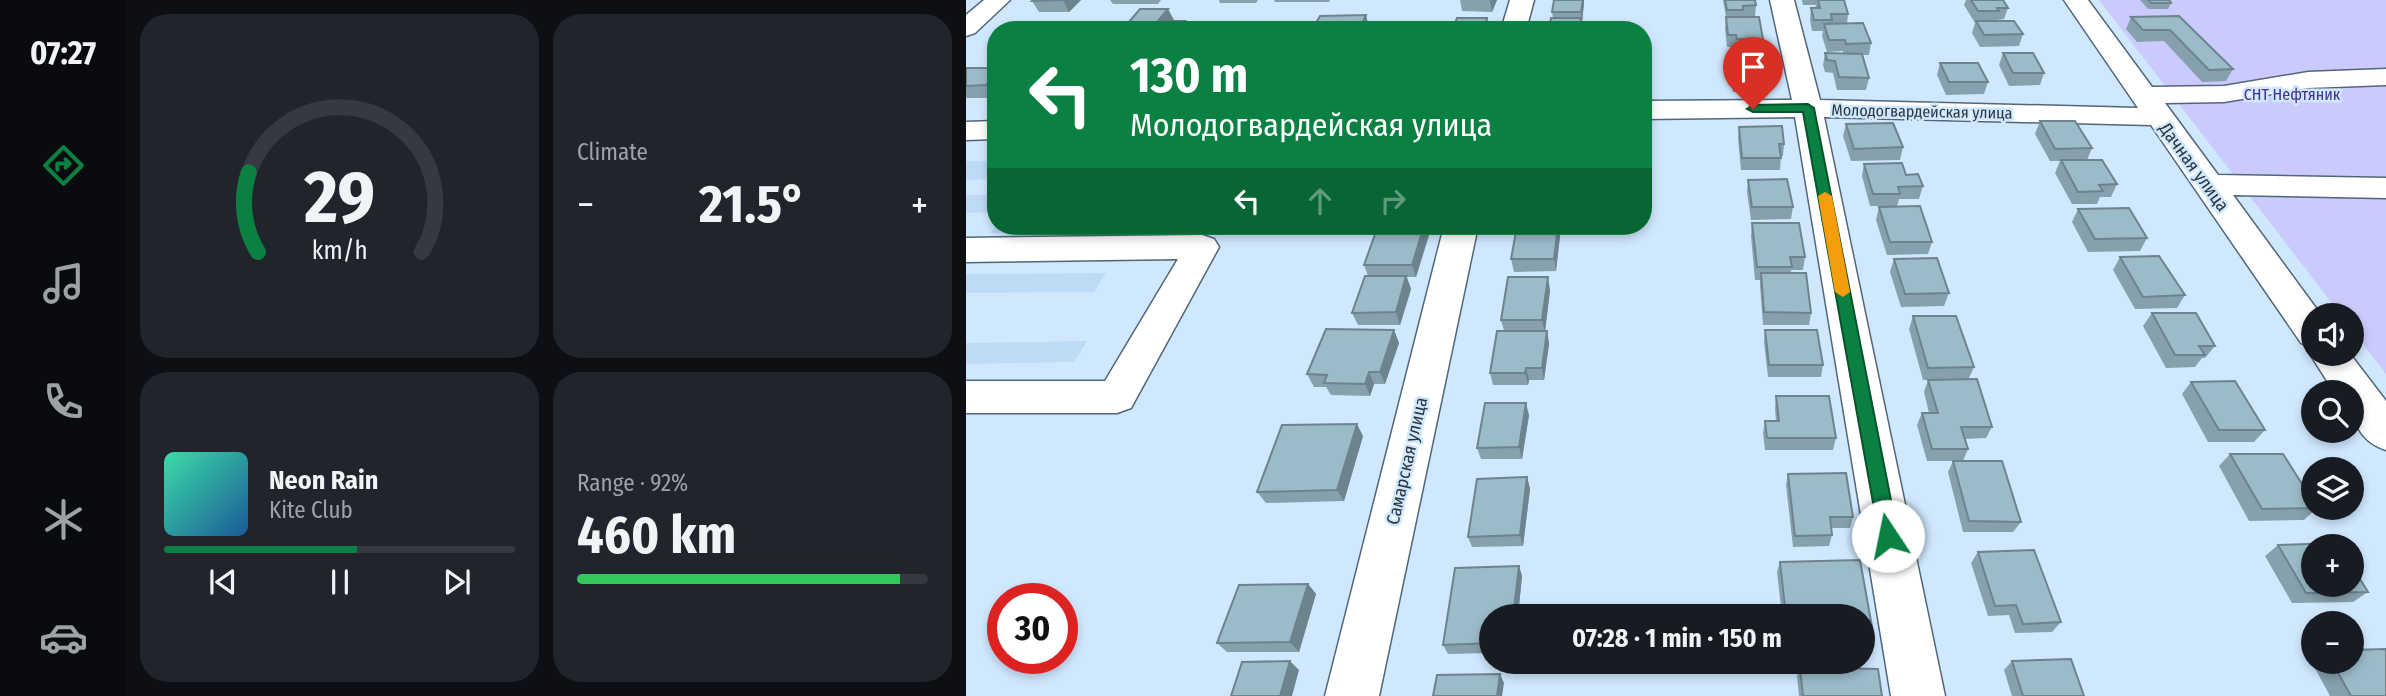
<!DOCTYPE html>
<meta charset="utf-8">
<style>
body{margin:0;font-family:"Fira Sans Condensed",sans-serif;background:#20242c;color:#f1f3f6;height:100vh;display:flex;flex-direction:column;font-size:26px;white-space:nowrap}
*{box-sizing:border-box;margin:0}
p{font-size:23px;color:#9ea1a6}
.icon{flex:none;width:38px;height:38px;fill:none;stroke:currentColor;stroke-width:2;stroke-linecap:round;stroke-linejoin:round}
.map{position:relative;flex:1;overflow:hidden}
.sheet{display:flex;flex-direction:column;gap:14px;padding:14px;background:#0d0f14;width:840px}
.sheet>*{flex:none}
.hud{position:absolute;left:21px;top:21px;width:665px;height:214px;border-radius:28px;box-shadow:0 4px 10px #0003;background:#0b8043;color:#fff;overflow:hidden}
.fabs{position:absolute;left:1335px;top:303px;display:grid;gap:14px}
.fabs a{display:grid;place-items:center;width:63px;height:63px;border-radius:50%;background:#171b24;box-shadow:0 4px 10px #0003;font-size:35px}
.speed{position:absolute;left:21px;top:583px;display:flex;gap:14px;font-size:35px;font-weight:700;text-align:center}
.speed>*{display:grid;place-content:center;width:91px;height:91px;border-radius:50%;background:#171b24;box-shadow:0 4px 10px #0003;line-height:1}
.speed .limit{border:10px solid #d22;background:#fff;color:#111}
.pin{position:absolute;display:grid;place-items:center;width:60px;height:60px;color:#fff;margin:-72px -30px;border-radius:50% 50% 50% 0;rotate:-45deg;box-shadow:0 0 7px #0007}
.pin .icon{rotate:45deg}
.me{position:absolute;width:77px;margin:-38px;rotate:349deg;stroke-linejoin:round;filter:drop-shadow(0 0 5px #0008)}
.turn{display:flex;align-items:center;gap:24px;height:147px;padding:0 28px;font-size:32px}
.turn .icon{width:91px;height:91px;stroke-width:2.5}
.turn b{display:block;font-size:49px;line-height:60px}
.lanes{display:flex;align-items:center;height:66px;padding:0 28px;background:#0003;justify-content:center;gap:35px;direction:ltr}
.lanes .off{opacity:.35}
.big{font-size:52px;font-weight:700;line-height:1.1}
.sheet .card{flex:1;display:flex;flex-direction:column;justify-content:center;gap:10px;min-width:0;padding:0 24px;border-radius:28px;background:#20242c}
.sheet .dial{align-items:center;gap:0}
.dial svg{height:182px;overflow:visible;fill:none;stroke:#363941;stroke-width:7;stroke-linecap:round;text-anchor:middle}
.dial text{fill:#f1f3f6;stroke:none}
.song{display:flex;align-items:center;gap:21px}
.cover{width:84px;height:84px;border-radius:10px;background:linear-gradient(135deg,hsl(160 70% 55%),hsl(210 70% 35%))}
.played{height:7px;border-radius:4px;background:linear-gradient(90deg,#0b8043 55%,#363941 55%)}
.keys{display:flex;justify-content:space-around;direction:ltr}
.heat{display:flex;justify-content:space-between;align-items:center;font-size:38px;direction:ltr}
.charge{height:10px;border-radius:5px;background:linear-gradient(90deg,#34c759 92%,#363941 0)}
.sheet .tiles{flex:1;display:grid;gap:14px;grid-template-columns:repeat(2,1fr)}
.trip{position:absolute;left:513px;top:604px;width:396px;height:70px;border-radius:35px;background:#171b24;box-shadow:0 4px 10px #0003;font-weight:700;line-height:70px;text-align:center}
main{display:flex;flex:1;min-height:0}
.tabs{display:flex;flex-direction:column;width:126px;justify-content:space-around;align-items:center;background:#090b0e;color:#9ea1a6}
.tabs .icon{width:49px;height:49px}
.tabs .selected{color:#0b8043}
.tabs b{font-size:32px;color:#f1f3f6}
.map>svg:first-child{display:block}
.built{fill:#bddbf5}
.green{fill:#cbcafc}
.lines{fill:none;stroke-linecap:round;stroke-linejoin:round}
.minor-casing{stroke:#516678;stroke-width:3}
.minor{fill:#fff;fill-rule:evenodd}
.wall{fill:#86a1ad}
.shaded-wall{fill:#6d838d}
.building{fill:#9cbbc9;stroke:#6d838d;stroke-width:2}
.route{fill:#0b8043;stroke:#07532c;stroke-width:2}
.slow{fill:#f59e0b}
.labels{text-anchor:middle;stroke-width:5;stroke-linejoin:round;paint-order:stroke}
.far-park-label{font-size:16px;fill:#423191;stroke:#d0e8fe}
.far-street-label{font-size:16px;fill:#2c353d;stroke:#d0e8fe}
.street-label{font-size:18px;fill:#2c353d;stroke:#d0e8fe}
</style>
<main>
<nav class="tabs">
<b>07:27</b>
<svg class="icon selected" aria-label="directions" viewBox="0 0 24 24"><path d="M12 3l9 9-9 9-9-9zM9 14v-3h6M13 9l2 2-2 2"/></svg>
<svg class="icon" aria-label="music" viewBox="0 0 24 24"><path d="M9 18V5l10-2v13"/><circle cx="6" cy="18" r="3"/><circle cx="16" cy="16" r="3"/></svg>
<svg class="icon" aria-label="phone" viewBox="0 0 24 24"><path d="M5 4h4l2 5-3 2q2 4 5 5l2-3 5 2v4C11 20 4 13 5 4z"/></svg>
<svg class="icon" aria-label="climate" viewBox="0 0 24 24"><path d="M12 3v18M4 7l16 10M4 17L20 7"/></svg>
<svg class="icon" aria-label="car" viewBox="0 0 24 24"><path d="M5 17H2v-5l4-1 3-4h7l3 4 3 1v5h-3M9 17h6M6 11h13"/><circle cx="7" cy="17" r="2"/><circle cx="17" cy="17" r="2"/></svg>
</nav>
<section class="sheet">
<div class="tiles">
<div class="card dial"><svg viewBox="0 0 100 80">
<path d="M14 69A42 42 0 1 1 86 69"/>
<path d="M14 69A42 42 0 0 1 10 34" stroke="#0b8043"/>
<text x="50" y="56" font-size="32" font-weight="700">29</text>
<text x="50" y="72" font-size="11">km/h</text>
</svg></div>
<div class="card"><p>Climate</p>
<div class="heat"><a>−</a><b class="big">21.5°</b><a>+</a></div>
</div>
<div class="card">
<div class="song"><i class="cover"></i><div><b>Neon Rain</b><p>Kite Club</p></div></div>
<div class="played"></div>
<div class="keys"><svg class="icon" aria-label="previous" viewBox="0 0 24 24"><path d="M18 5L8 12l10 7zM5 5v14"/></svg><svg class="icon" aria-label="pause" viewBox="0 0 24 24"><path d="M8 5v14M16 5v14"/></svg><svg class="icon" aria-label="next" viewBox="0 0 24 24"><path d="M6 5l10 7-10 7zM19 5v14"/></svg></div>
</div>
<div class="card"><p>Range · 92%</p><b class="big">460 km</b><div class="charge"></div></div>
</div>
</section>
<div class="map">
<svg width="1420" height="696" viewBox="0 0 1420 696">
<rect width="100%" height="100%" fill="#d0e8fe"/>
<!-- built -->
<path class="built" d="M0,161h30v18l-30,1z
M0,195h30v17l-30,1z
M30,226h200l-3,6 -203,1z
M140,273l-12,19 -128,1v-19z
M121,341l-13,21 -108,2v-21z"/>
<!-- green -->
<path class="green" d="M1133,0h287v374l-34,-44v-15h-11z"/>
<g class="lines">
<!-- minor casing -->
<g class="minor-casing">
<path id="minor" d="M18,0h26l-35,33 -9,3v-21z
M544,0h24l-8,30h-25z
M804,0h24l26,100 318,8 -74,-108h24l64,87 72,-1 84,-14 78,-3v16l-78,3 -84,14 -59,1 53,72 168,3v20l-153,-3 88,120h-7v39h36l36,47v49c-28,-9 -34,-30 -34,-58h-18l-24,-38 3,-7 -12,-4 -150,-218 -327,-8 121,579h-54l-96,-579 -152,2v-18l149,-1z
M30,121v18l-30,1v-18z
M478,226h34l-99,470h-54z
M236,235l12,4 5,8 -88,161 -14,5h-151v-32h139l73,-122 -212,3v-24z"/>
</g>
<!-- minor -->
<use href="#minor" class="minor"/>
</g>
<!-- wall -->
<path class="wall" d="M115,0l-12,12h-30l-7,-11z
M144,0h51l-3,4h-45z
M253,0h39l-2,3h-36z
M308,0h56l-1,2h-54z
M494,0h37l-5,12 -30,-1z
M588,0h30l-2,23v7l-29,-12 -1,-6z
M757,0h32l1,5 -1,12 8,22 -1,12h-26v-4h-9l-2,-18 1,-12z
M836,0h42l4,14 -1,10 24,19 -2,12h-6l6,23 -3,12h-29l-4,-17 -8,-1 -2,-7 2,-12 18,1v-3l-16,1 -5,-16 1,-5h-11l-2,-11 1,-12h4l1,-3h-13z
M1000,0h37l5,8 -4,11 -8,1v1l27,13 -4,12 -39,1 -8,-14 3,-10 -11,-18z
M1174,0h29l2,3 -3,6h-20z
M1213,16l54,53 -7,12 -24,1 -38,-41 -27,1 -11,-13 5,-12z
M764,53l40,26 -1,13h-36l-4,-27z
M1037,53l41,20 -4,12 -31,1 -10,-21z
M974,63l48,19 -4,12 -38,1 -9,-20z
M0,68h30l-2,30h-28z
M1074,121l52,27 -5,12 30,24 -6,13h-11l-3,7h-25l-17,-31 5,-12h-10l-15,-27z
M880,124l57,23 -3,13 -49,1 -8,-25z
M773,127l45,17 -1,12h-2l-1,14h-39l-3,-31z
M898,164l42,11 17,11 -4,13h-20l-2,7h-27l-8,-30z
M782,180l45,27 -2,12 -40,1 -4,-28z
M913,207l53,35 -4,12 -41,1 -11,-35z
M1112,209l69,29 -7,13 -52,1 -16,-30z
M786,223l53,34 -2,13h-12v3l20,40 -2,12h-46l-3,-40v-5h-5l-4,-44z
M412,226h48l3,9 -13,42h-9l4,12 -11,36h-42l-6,-12 16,-37 -4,-11z
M551,226h42l1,10 -4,35 -42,1 -3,-13z
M1154,257l65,38 -8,13 -42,1 -22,-39z
M928,259l55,34 -5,13 -43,1 -11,-35z
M584,290l-5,41h2l2,13 -5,36h-15l-1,5h-35l-3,-12 14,-42 -3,-11z
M1186,313l63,33 -10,12h-3l-7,9 -29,1 -23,-42z
M947,316l61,51 -6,13 24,47 -6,11 -21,1 3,10 -5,12h-36l-10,-36 5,-12h7l-5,-21 4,-12h-5l-14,-51z
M428,330l5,13 -14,41h-11l-4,12 -39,-1 -5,-8h-12l-7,-13z
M799,330l58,35 -2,12h-53l-4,-35z
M1225,382l74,48 -11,12h-46l-26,-48z
M810,396l60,42 -3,12h-68l-2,-17 2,-12h11l-1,-13z
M563,415l-7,44h-41l-4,-11z
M397,436l-19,65 -78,2 -9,-11z
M1264,454l87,54 -13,12 -55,1 -30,-55z
M987,461l68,61 -8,10h-50l-15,-60z
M822,474l65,43 -3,11h-19l1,7 -3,11 -36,1 -7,-62z
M561,477l3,12 -7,57 -51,1 -4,-10z
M1312,545l90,47 -15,10 -61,1 -27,-47z
M1012,552l83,70 -9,10 -37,1 -6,-18 -21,1 -17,-53z
M894,560l14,78 -5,9h-7v-31h-80l-5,-44 3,-10z
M553,566l3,10 -4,40h-27v37l-43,1 -5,-9z
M342,584l8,10 -17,58h-72l-10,-9z
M1348,657v5h38l34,34h-56l-20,-37z
M1046,661l72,35h-72l-8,-26z
M834,667l82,29h-83l-2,-20z"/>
<!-- shaded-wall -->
<path class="shaded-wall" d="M97,0h18l-12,12z
M524,0h7l-5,12z
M617,0h1v4l-2,19 -1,-11z
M202,9l6,11 -16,1z
M400,15l3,12 -1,3h-9z
M521,18l2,12h-5z
M219,21l5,9h-12z
M30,75v21l-2,2 -8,-13z
M458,226h2l3,9 -13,42 -4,-12z
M592,226l2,10 -4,35 -2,-12z
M440,276l5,13 -11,36 -4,-13z
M582,277l2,13 -5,42 -3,-12z
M428,330l5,13 -14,41 -5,-12z
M581,331l2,13 -5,36 -2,-12z
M560,368l3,12 -1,5 -3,-12z
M403,372l5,12 -4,12 -5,-12z
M560,403l3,12 -7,44 -3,-12z
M391,424l6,12 -19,65 -7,-11z
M561,477l3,12 -7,57 -3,-11z
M553,566l3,10 -4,40h-5z
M342,584l8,10 -17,58 -9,-10z
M324,661l9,9 -7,26h-12z
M534,674l4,9 -2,13h-5z"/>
<!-- building -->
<path class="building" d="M67,0h30l-31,1z
M588,0h29l-2,12h-29z
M759,0h30l1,5 -13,1v4h-16z
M852,0h26l4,14h-17l1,6h-18l-3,-12h9z
M1005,0h32l5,8h-11l2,3h-21z
M1182,0h21l2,3h-20z
M174,9h28l-10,12h27l-7,9h-56z
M400,15l-7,15h-47l8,-14z
M1213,16l54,53 -24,1 -39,-40h-27l-12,-13z
M760,17h33l4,22h-26l-1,-4h-8z
M491,18h30l-3,12h-31z
M585,18h30l-2,12h-30z
M1010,21h38l9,13 -39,1z
M897,23l8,20 -25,1 -1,-4h-16l-5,-16z
M798,52l6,27 -36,1 -4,-27z
M859,53l37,1 7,24 -30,-1 -4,-16 -8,-1z
M1037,53h30l11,20h-31z
M974,63h38l10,19h-39z
M0,68h30v7l-10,10 -20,1z
M1074,121h35l17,27 -37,1z
M927,123l10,24 -49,2 -8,-25z
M816,126l2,18h-5l2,14h-39l-3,-31z
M1095,160h41l15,24 -18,1 4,6 -25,1z
M936,163l4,12 12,-1 5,12 -25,1 2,7h-27l-9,-30z
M821,179l6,28h-41l-4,-27z
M954,206l12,36h-42l-11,-35z
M1163,208l18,30 -52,1 -17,-30z
M786,223h47l6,34h-15l2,10h-35z
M412,226h46l-12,39h-48z
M551,226h41l-4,33h-43z
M1193,256l26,39 -42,2 -23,-40z
M971,258l12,35 -44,1 -11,-35z
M795,273h45l5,40 -47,-1z
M399,276h41l-10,36 -44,1z
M542,277h40l-6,43h-41z
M1186,313h44l19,33h-16l6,9h-30z
M947,316h43l18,51 -46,1z
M360,329l68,1 -14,42h-11l-4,12 -41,-1 3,-8 -20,-1z
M799,330h52l6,35h-54z
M531,331h50l-5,37h-16l-1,5h-35z
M1011,379l15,48h-31l7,22h-36l-10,-36h16l-10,-33z
M1269,381l30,49h-46l-28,-48z
M810,396h53l7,42h-69l-2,-17h14z
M519,403h41l-7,44 -42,1z
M391,424l-20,66 -80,2 25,-67z
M1264,454h53l31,49v5h3l-55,1z
M987,461h49l19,61 -52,-1z
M880,473l7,44h-23l2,18 -37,1 -7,-62z
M561,477l-7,58 -52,2 9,-58z
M1372,543l1,3h-25v38h38v-18l16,26 -62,1 -28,-48z
M1068,550l27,72 -38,2 -7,-19 -21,1 -17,-54z
M894,560l14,78h-12v-22h-76l-6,-54z
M553,566l-6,50h-22v27l-48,2 12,-77z
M342,584l-18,58 -73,1 22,-58z
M1420,649v47h-35l-19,-34h20v-12z
M1105,659l13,37h-61l-11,-35z
M324,661l-10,35h-49l11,-34z
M834,667l78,2 4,27h-79z
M534,674l-3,22h-64l4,-21z"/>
<!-- route -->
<path class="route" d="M842,104l6,4 84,428 -3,6 -7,2 -6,-2 -3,-6 -76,-424h-50l-6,-3 6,-4z"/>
<!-- slow -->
<path class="slow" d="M859,192l7,4 18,96 -7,5 -8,-5 -17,-96z"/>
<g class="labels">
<!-- far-park labels -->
<g class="far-park-label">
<text x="1326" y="100">СНТ Нефтяник</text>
</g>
<!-- far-street labels -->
<g class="far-street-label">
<text transform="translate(956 111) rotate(1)" y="6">Молодогвардейская улица</text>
</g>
<!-- street labels -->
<g class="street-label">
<text transform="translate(1228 167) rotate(54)" y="6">Дачная улица</text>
<text transform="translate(441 461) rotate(-77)" y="6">Самарская улица</text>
</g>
</g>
</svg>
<div class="fabs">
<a><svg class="icon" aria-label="sound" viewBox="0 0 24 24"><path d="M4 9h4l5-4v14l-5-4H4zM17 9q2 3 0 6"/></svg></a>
<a><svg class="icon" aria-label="search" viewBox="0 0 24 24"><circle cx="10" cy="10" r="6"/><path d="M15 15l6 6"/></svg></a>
<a><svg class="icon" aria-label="layers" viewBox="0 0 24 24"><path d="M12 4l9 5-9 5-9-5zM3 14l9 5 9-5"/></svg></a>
<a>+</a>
<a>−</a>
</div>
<div class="speed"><div class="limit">30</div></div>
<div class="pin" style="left:787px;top:109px;background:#d93025"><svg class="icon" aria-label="arrive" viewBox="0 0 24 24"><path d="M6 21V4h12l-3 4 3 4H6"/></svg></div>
<svg class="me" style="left:922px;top:536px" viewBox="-20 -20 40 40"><circle r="19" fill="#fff"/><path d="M0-13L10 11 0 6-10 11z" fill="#0b8043"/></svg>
<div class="trip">07:28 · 1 min · 150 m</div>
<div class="hud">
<div class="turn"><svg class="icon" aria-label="left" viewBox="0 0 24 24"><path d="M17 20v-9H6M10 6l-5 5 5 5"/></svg><div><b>130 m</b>Молодогвардейская улица</div></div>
<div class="lanes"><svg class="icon" aria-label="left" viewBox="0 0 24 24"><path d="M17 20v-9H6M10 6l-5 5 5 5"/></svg><svg class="icon off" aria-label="ahead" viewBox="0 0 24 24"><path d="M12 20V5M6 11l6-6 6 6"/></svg><svg class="icon off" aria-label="right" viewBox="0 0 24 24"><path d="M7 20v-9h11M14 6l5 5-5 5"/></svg></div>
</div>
</div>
</main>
